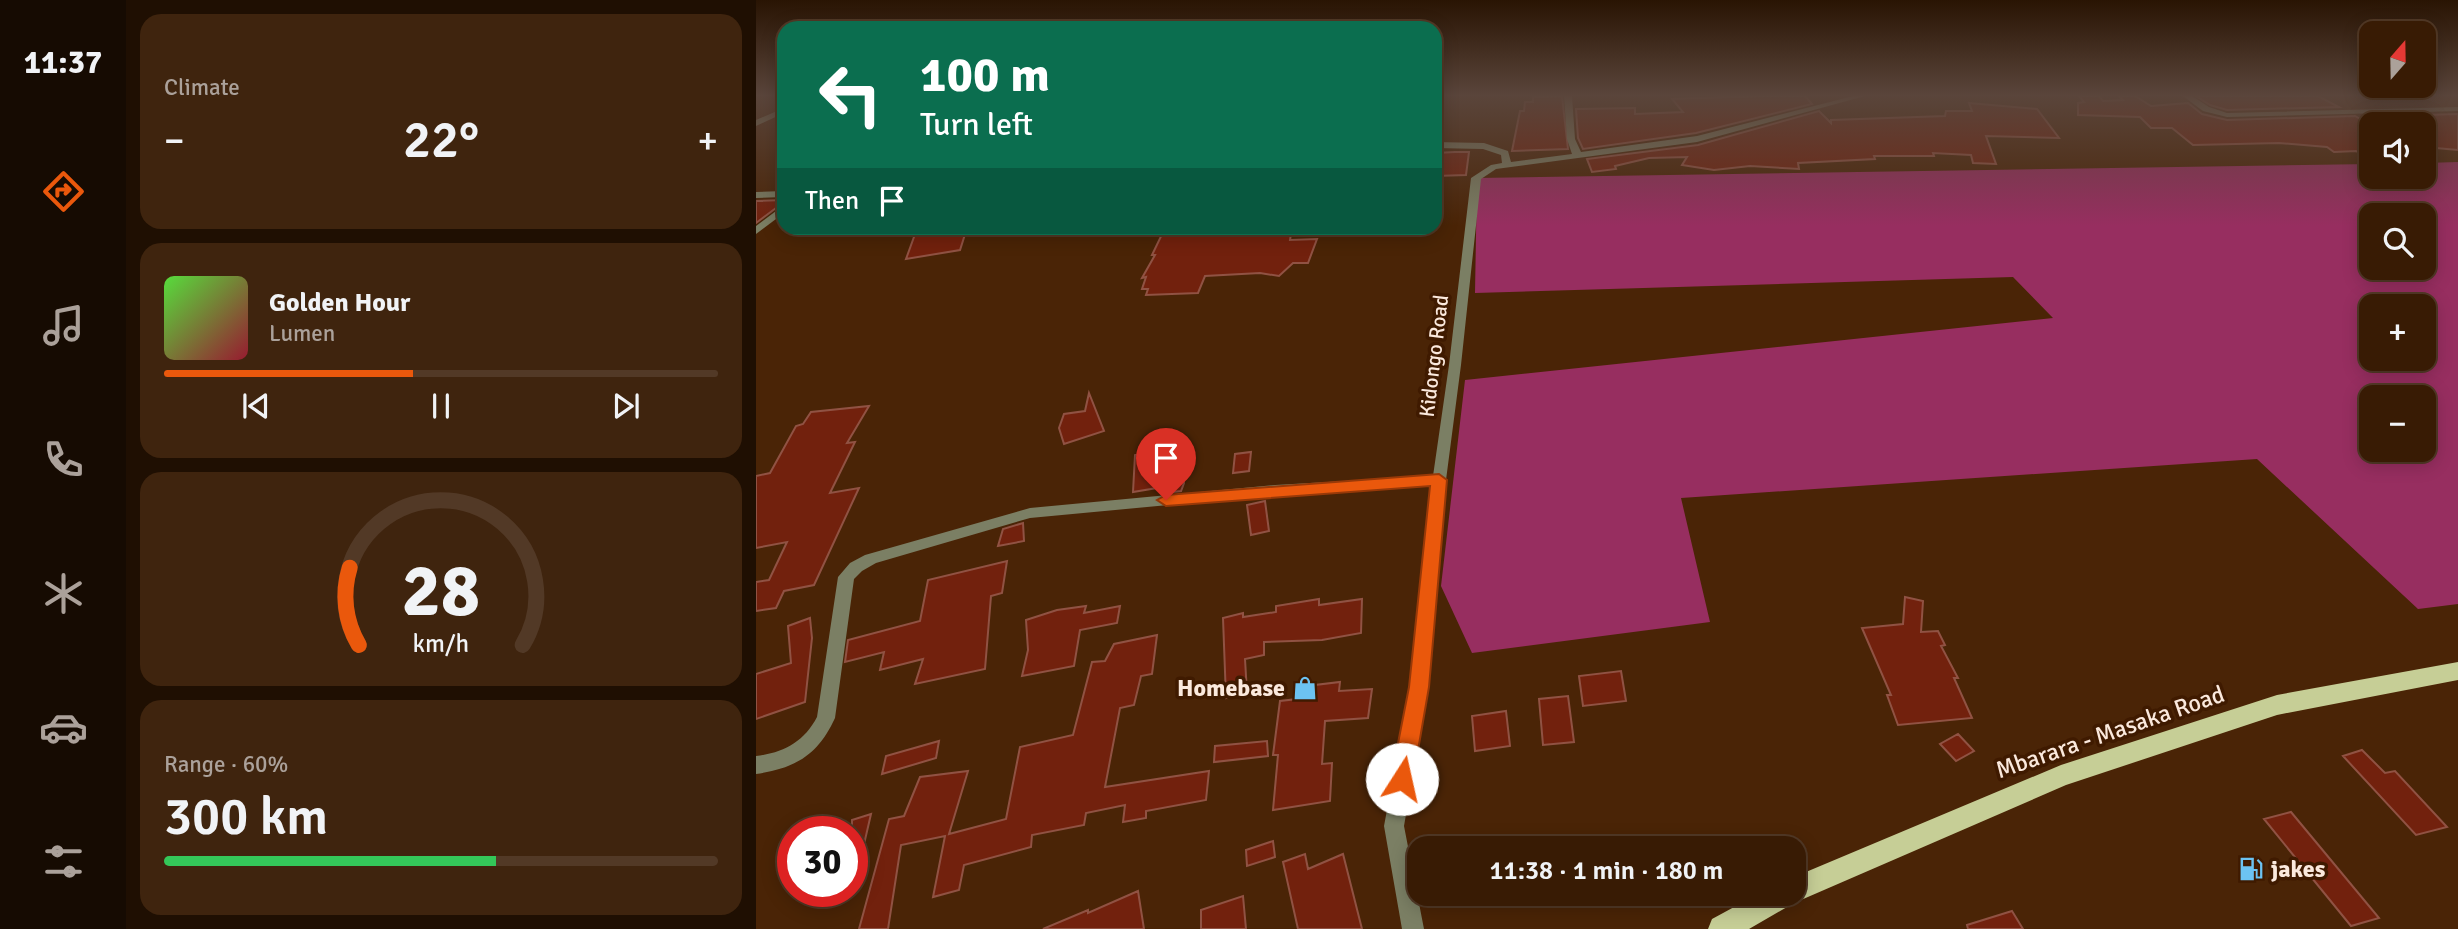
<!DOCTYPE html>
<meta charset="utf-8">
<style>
body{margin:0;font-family:Signika,sans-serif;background:#3f240e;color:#f1f3f6;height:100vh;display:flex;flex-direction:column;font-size:26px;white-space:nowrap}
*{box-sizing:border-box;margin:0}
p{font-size:23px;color:#aba19a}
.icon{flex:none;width:38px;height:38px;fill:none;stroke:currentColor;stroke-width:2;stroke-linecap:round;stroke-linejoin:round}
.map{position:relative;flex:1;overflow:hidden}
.sheet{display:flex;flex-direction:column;gap:14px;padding:14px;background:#1f0f02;width:630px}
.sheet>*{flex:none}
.hud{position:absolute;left:21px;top:21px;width:665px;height:214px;border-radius:21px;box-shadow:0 4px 18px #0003,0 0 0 2px #523926;background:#0b6e4f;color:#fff;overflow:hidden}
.needle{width:46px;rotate:20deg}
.tools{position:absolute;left:1603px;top:21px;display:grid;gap:14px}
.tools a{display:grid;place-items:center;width:77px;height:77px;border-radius:14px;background:#381b04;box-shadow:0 4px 18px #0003,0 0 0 2px #523926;font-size:35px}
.speed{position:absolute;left:21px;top:816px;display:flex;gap:14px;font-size:35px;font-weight:700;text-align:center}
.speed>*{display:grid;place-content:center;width:91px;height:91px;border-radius:50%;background:#381b04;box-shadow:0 4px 18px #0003,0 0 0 2px #523926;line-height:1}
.speed .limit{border:10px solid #d22;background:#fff;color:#111}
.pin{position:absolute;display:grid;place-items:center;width:60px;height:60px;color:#fff;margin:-72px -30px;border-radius:50% 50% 50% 0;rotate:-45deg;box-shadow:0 0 7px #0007}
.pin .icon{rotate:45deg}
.me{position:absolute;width:77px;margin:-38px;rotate:10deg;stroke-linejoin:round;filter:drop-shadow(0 0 5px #0008)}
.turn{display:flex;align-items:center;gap:24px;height:147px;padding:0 28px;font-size:32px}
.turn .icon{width:91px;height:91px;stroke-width:2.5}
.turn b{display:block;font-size:49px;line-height:60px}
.then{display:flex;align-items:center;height:66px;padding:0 28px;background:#0003;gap:14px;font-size:26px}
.big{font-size:52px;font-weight:600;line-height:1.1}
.sheet .widget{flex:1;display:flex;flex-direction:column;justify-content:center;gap:10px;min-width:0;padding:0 24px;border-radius:21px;background:#3f240e}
.sheet .dial{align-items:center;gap:0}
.dial svg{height:182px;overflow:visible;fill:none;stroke:#523926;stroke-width:7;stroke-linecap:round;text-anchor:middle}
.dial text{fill:#f1f3f6;stroke:none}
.song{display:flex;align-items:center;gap:21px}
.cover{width:84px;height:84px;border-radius:10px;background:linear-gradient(135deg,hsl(110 70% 55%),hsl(350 70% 35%))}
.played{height:7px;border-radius:4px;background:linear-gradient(90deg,#ea580c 45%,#523926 45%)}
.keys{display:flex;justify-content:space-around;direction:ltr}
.heat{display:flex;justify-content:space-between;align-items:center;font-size:38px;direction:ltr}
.charge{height:10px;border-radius:5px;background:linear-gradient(90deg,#34c759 60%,#523926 0)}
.trip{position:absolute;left:651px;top:836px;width:399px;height:70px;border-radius:21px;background:#381b04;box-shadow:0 4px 18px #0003,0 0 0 2px #523926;font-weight:600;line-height:70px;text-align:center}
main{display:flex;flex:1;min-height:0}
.tab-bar{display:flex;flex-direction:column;width:126px;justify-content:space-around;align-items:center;background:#160b02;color:#aba19a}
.tab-bar .icon{width:49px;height:49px}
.tab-bar .selected{color:#ea580c}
.tab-bar b{font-size:32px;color:#f1f3f6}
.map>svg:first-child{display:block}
.forest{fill:#972e60;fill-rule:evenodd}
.building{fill:#72210d;stroke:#905243;stroke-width:2}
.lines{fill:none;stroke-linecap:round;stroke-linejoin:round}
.minor{fill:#7b7f64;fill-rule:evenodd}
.primary{fill:#c6ce96;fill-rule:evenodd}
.route{fill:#ea580c;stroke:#983908;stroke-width:2}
.labels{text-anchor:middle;stroke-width:7;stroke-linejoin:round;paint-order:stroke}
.street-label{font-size:21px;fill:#fbe9dd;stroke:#3f1a00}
.near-poi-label{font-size:24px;font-weight:bold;fill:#fbe9dd;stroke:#3f1a00;text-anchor:end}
.near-street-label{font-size:24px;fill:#fbe9dd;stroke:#3f1a00}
</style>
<main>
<nav class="tab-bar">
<b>11:37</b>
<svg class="icon selected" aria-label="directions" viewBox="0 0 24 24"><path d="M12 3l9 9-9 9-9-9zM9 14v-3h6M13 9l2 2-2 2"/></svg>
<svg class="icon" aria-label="music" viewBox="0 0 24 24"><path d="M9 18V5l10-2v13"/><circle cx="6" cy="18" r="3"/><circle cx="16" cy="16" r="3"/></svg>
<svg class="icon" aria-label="phone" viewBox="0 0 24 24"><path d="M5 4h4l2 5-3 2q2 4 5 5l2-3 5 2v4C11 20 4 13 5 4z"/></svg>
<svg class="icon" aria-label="climate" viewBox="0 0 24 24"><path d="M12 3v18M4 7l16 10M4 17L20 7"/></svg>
<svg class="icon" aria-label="car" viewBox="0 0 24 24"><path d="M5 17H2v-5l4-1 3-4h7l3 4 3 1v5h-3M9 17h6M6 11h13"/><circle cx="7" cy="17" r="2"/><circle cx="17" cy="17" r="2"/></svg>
<svg class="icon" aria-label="filters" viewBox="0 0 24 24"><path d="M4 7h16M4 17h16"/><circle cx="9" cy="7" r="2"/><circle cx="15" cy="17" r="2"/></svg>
</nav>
<section class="sheet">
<div class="widget"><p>Climate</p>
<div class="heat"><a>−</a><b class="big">22°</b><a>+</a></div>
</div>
<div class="widget">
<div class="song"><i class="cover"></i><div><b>Golden Hour</b><p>Lumen</p></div></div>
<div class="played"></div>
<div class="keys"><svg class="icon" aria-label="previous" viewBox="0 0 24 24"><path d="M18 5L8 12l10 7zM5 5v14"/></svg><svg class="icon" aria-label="pause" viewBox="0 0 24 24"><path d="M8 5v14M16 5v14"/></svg><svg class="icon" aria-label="next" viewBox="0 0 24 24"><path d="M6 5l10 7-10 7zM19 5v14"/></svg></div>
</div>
<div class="widget dial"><svg viewBox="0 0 100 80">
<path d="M14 69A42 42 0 1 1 86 69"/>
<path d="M14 69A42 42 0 0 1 10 35" stroke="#ea580c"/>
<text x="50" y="56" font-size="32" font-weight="700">28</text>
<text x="50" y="72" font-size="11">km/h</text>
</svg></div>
<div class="widget"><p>Range · 60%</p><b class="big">300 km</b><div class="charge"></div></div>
</section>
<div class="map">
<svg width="1702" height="929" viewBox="0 0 1702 929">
<rect width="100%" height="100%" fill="#4a2406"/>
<!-- forest -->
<path class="forest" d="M1702,162v442l-40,5 -161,-150 -576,39 29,124 -238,31 -31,-67 24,-206 588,-62 -40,-41 -538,16 2,-115 894,-14v13h53v-14zM1615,215h53v53h-53zM1615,306h53v53h-53zM1615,397h53v53h-53z"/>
<!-- building -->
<path class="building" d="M806,96l6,53 -56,2 8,-40h4l1,-9h8v-5z
M1004,96h45l7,8 -116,29 -113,16 -5,-11 -2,-29 59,-1v6l48,-2 -11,-13z
M1323,96h20l4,5 20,-1 -4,-4h16l16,10 37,-3 14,11 25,6 128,-4 16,9v36l-15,-10 -22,1 -7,-5 -48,-4 -86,2 -21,-17h-21l-11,-11 -62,-2v-12l6,-1z
M1440,96h122l21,11 -112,3 -17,-5z
M1213,103l68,6 22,29 -73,-2 10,28 -23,-1 -2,-8 -38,-2 1,3h-60l1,3 -77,4 1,6 -49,-3 -36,4 -32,-5 5,-8 -38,1 -34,8 1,3 -24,3 -5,-13 111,-14 121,-34 12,12v-3l114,-4 1,-5h26z
M1702,114v36l-22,-2 -12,-10v-23z
M699,152h14l-3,23 -31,1v-23z
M28,200v2l-28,21v-22z
M164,228h47l-7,22 -54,9 8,-22z
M409,228h84v7l42,-1 -1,6 27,-1 -9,24h-15l-14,13 -19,-3 -55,3 -7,17 -52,2 2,-6h-6l4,-12 -4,1 13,-23h-3z
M333,393l15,38 -40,13 -5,-16 5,-14 21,-3z
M113,406l-22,37 8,-1 -25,51 29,-5 -45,97 -30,6 -8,17 -20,3v-29l13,-2 18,-38 -31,6v-72l14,-3 26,-47 7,-2 8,-12z
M416,449l-1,15 11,-2 2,21 -3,8 -19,2 1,-6 -30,5 2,-37z
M495,452l-2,19 -16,2 2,-19z
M509,501l4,30 -18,4 -4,-30z
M267,523l1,18 -26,5 5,-17z
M251,561l-5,32 -11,3 -6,73 -70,15 8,-25 -43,11 4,-18 -39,10 3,-22 72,-19 8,-41z
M1149,597l18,4 -2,31 17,-1 7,14 -4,1 17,32h-4l18,40 -74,7 -11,-30h4l-29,-67 41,-4z
M563,599v6l43,-6 -1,34 -39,7 -58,2v13l-19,4 2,34 -21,5 -3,-80 20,-5v4l33,-5v-6z
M330,606l-2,7 36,-7 -3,17 -37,7 -6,36 -52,10 6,-26 -2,-30 31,-10z
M54,618l2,20 -7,64 -49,17v-45l35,-11 -3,-37z
M401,635l-5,39 -11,2 -7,29 -14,3 -15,79 104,-16 -3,29 -60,11v7l-23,4 2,-17 -39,8 -2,12 -52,10 -1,12 -67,18 -5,25 -26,7 12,-61 -44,9 -13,84h-29l30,-110 15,-3 16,-39 48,-6 -19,63 57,-15 14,-72 53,-12 19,-73 13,-1 9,-17z
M865,671l5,30 -43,5 -4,-30z
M584,682l-1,9 33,-2 -4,29 -43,3 -3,43 10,-1 -2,38 -57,9 5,-55h-5l7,-54 26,-3 1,-12z
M812,696l6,46 -31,3 -4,-46z
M750,711l4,35 -35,5 -3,-35z
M1202,734l16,17 -18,10 -16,-17z
M183,741l-3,17 -54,16 4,-18z
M511,741l1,15 -54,6 1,-16z
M1606,750l23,23 10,-2 52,56 -31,8 -73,-79z
M1535,812l88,106 -28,8 -87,-107z
M115,814l-12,52 -7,-1v-45z
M517,841l2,16 -28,9 -1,-16z
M549,854l3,15 35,-15 19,75h-64l-15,-67z
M382,891l6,38h-101l45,-19v3z
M487,896l3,33h-45v-19z
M1256,911l11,18h-55l-1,-4z"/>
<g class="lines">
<!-- minor -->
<path class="minor" d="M808,96h8l3,43 6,13 116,-16 156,-40h12l-168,46 -201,27 -15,10 -20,186 -15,115 -18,207 -24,139 20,103h-22l-18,-103 26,-139 21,-202 -156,10 -245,23 -154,45 -14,8 -8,8 -19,139c-17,37 -39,50 -79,56v-18c27,-3 48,-14 61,-39l21,-140 12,-14 15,-8 165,-47 245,-23 158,-9 16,-111 22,-187 20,-13 11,-2 -1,-8 -18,-6 -48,-1v-6l49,1 24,8 3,11 61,-8 -5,-15z
M1427,96h9l17,11 18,6 231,-6v4l-231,6 -24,-6z
M28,108v5l-28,13v-6z
M28,191v6l-28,1v-6z
M28,205v8l-28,21v-8z"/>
<!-- primary -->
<path class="primary" d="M1702,662v18l-181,35 -211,70 -272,118 -45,26h-41l4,-10 46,-25h36v-17l267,-112 216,-70z"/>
</g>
<!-- sky -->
<linearGradient id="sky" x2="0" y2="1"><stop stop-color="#291403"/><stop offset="0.42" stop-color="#5a453b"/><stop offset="1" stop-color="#5a453b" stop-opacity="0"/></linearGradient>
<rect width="1702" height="226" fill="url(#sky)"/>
<!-- route -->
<path class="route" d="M683,474l8,6 -18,207 -16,92 -3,8 -8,2 -7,-2 -4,-8 18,-92 21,-201 -264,20 -9,-6 9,-5z"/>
<!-- icons -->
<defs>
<g id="shop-bare" transform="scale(1.89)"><path d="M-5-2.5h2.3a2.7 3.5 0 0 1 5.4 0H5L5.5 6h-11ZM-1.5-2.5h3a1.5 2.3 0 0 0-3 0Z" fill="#6cc3f2" stroke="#3f1a00" stroke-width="2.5" paint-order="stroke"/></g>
<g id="fuel-bare" transform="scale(1.89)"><path d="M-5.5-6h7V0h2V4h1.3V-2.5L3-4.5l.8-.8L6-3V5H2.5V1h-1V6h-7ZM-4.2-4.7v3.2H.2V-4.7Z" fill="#6cc3f2" stroke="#3f1a00" stroke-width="2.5" paint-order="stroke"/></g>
</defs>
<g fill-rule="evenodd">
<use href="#shop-bare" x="549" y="688"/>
<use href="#fuel-bare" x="1495" y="869"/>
</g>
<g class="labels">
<!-- street labels -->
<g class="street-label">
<text transform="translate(678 356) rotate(-83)" y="7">Kidongo Road</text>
</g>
<!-- near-poi labels -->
<g class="near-poi-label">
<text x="529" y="696">Homebase</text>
<text x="1515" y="877" text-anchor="start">jakes</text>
</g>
<!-- near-street labels -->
<g class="near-street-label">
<text transform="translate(1354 732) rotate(-19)" y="8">Mbarara - Masaka Road</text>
</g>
</g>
</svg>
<div class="tools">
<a><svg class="needle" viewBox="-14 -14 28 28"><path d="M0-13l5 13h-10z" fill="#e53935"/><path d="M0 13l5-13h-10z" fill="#aba19a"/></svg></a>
<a><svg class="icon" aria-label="sound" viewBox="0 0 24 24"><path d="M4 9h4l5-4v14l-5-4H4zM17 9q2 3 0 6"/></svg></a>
<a><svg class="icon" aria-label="search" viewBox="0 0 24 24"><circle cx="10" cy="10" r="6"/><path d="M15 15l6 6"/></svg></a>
<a>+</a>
<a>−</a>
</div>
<div class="speed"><div class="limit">30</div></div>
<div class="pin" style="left:410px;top:500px;background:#d93025"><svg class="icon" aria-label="arrive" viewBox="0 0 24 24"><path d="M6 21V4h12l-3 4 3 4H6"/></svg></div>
<svg class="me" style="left:646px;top:779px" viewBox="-20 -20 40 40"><circle r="19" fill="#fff"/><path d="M0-13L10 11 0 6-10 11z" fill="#ea580c"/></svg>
<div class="trip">11:38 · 1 min · 180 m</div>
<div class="hud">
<div class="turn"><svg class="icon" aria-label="left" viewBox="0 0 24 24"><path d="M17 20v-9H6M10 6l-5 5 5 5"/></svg><div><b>100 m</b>Turn left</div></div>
<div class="then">Then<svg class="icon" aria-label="arrive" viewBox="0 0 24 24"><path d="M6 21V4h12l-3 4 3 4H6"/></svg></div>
</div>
</div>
</main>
